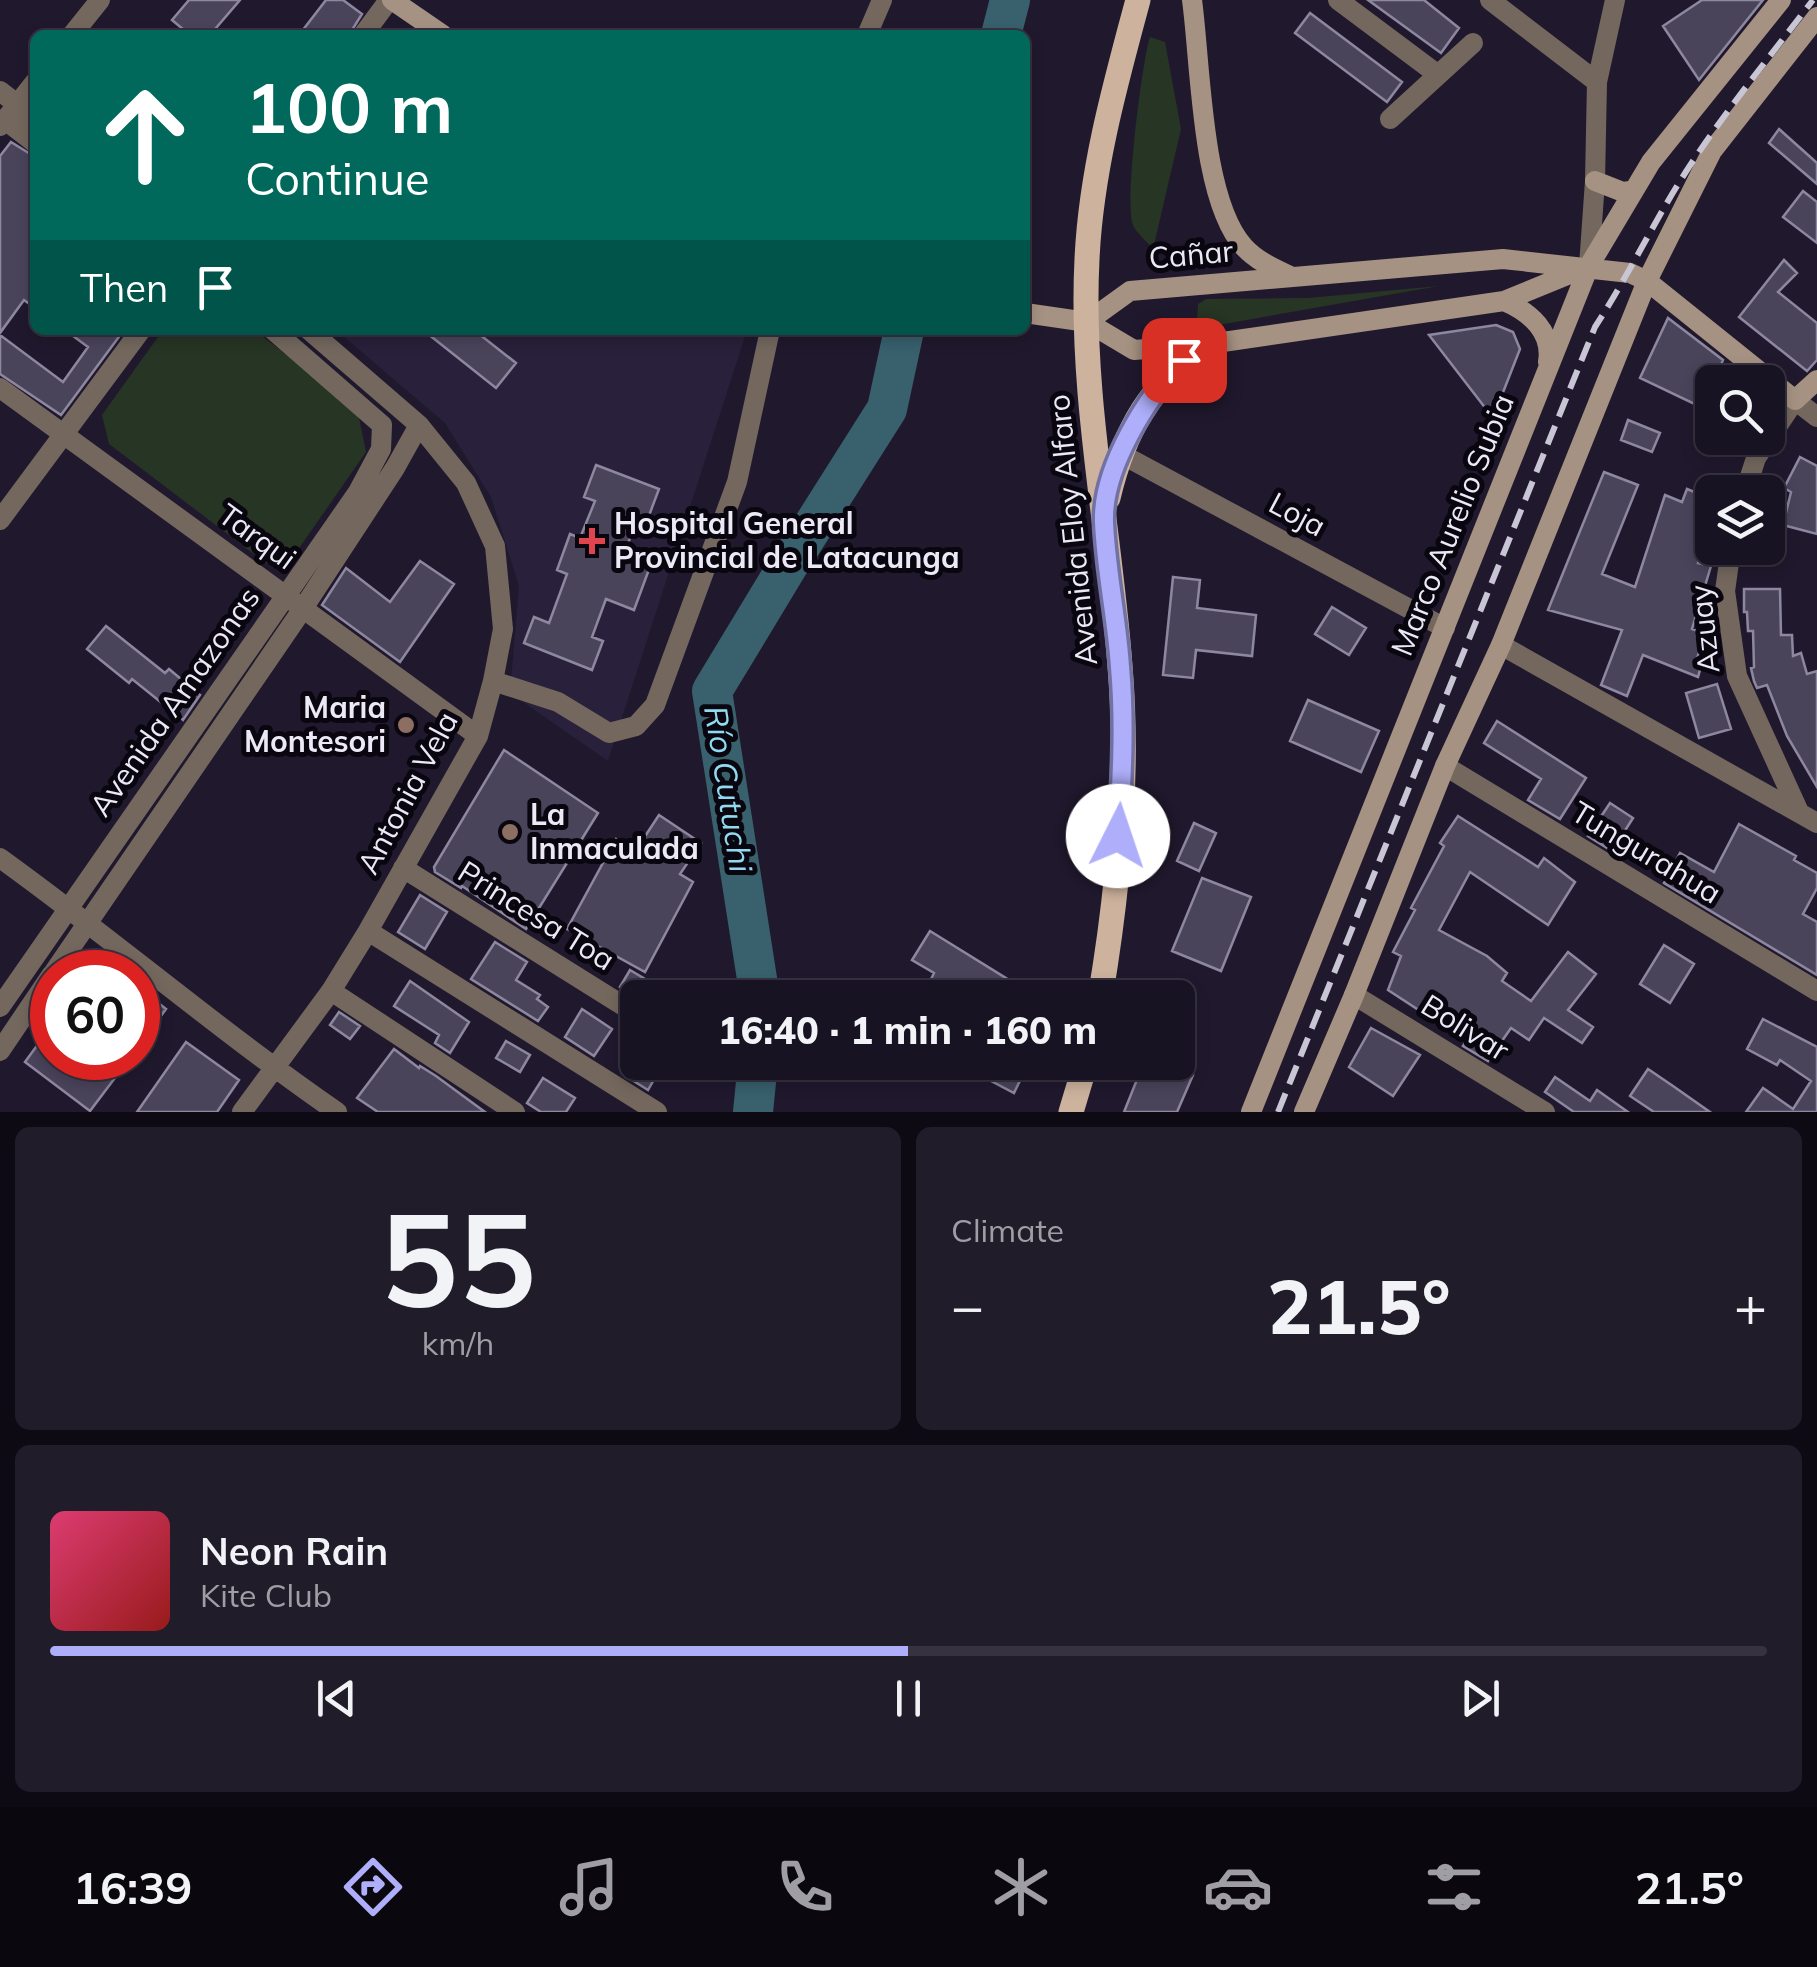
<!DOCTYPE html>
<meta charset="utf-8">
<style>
body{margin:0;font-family:Mulish,sans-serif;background:#211c2a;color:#f1f3f6;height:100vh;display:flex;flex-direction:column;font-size:38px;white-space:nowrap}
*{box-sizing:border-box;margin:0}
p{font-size:32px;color:#9f9ea5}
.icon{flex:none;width:55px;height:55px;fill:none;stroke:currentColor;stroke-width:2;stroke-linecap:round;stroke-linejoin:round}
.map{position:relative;height:1112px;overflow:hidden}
.drawer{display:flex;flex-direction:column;gap:15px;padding:15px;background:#0d0a13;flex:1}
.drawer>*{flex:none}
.banner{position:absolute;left:30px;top:30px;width:1000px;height:305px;border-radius:15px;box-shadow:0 5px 15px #0003,0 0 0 2px #363240;background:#00695c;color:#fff;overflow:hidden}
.tools{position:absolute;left:1695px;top:365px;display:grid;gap:20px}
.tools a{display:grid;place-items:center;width:90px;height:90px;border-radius:15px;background:#181322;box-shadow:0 5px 15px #0003,0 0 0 2px #363240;font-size:50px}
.speed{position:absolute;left:30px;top:950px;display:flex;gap:20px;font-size:50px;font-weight:700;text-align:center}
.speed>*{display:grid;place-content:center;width:130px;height:130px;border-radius:50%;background:#181322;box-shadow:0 5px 15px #0003,0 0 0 2px #363240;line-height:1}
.speed .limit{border:15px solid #d22;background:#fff;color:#111}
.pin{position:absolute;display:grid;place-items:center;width:85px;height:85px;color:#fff;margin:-42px;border-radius:20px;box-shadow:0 5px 15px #0006}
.me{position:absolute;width:110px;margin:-55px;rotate:4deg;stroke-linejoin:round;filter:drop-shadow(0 0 8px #0008)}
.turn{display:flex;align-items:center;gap:35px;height:210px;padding:0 50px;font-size:45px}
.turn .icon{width:130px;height:130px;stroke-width:2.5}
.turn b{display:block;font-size:70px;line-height:85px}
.then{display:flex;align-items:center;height:95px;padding:0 50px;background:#0003;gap:20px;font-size:38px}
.big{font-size:75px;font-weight:800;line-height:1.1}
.drawer .widget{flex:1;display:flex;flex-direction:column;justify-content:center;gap:15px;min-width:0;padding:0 35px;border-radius:15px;background:#211c2a}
.drawer .dial{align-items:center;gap:0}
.dial b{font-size:130px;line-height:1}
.song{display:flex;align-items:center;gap:30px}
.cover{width:120px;height:120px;border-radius:15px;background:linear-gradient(135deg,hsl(340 70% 55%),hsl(0 70% 35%))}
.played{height:10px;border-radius:5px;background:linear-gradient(90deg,#aeaefa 50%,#363240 50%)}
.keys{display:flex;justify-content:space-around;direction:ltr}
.heat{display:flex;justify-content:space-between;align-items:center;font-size:55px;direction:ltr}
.drawer .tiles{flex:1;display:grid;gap:15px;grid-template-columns:1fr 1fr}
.widget:last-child{grid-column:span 2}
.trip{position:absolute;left:620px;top:980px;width:575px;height:100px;border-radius:15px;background:#181322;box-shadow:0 5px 15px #0003,0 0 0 2px #363240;font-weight:800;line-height:100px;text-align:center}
.tabs{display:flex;height:160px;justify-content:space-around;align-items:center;background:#0a080e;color:#9f9ea5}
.tabs .icon{width:70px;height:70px}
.tabs .selected{color:#aeaefa}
.tabs b{font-size:45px;color:#f1f3f6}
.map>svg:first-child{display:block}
.built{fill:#29203b}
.green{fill:#273524}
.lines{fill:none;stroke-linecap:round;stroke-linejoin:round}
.river{stroke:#38606d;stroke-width:40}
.building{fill:#4a445b;stroke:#8e87a0;stroke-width:2.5}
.street{stroke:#74685e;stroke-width:20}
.secondary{stroke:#a69282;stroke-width:20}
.primary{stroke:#cdb39e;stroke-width:25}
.rail{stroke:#c8c5d4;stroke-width:6;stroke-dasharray:20 10;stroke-linecap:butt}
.route-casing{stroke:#7171a2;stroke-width:25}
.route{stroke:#aeaefa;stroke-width:18}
.health-dot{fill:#e0444e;stroke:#09060f;stroke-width:4}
.education-dot{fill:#8d6e63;stroke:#09060f;stroke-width:4}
.labels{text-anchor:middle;stroke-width:10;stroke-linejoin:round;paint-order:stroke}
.street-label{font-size:30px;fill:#ece9f7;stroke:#09060f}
.poi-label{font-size:30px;font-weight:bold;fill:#ece9f7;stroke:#09060f;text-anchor:start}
.water-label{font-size:32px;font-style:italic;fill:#90d9f0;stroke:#09060f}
</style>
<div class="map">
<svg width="1817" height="1112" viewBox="0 0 1817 1112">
<rect width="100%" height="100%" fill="#20192e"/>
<!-- built -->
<path class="built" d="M336,330h411l-139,431 -98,-68 9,-107 -28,-89 -46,-74z"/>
<!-- green -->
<path class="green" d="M1150,37l15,5 16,87 -28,120c-5,-7 -17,-16 -20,-24 -9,-20 9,-164 17,-188z
M1439,286l-232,41 -10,-5 1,-18 8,-5 102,-1z
M163,330h91l103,78 9,44 -71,102 -28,10 -158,-120 -7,-29z"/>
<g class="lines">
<!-- river -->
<path class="river" d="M1001,35l9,-35
M760,998l-48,-307 75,-124 100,-158 17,-79
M753,1112l5,-50"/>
</g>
<!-- building -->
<path class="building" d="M189,0h51l-30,35h-20l-18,-15z
M326,0h17l19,14 -13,21h-50z
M1368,0h56l35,28 -18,25z
M1702,0h61l-64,80 -36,-54z
M1310,13l92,69 -15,20 -92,-69z
M1779,129l38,34v21l-48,-41z
M11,142l24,15v151l-11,-8 -24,33v-177z
M1803,191l14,11v41l-34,-26z
M1784,260l13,13 -19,19 39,31v37l-10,11 -68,-54z
M1668,318l55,42 -20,48 -63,-30z
M1496,325l17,7 7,17 -27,69 -64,-83z
M65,330h59l-63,85 -61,-41v-39l63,47 25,-35z
M423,330h51l42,33 -20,25z
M1628,420l32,13 -8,19 -31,-12z
M1800,457l17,9v68l-34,-9 8,-33 -7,-4z
M596,465l63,24 -12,32 -9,-4 -14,37 27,10 -17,46 -28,-11 -14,38 11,4 -11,29 -68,-27 10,-26 15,6 18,-49 -10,-4 13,-36 10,4 15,-37 -11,-4z
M1604,472l34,13 -36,89 33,13 30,-92 17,7 5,-13 25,10v25l-14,39 13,3 -19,63 14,5 -9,24 6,1 -5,18 -55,-22 -16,41 -26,-11 21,-55 -74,-20z
M420,561l34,23 -54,78 -78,-57 24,-37 44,34z
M1173,577l27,3 -3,28 59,7 -4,41 -56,-6 -3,28 -30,-3z
M1744,589h36l1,46h11l1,21 8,-3 6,21 10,-3v116l-30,-51 -20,-51 -10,3 -3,-7 -3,-13 3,-1 -1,-36h-5l-1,-19h-3z
M1332,607l34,21 -17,27 -34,-21z
M106,626l59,47 4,-4 31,26 -17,25 -51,-41 -3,4 -42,-34z
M1717,684l14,45 -32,9 -13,-45z
M1308,700l71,31 -18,41 -71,-31z
M1497,721l89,57 -26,41 -32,-19 13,-21 -57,-36z
M504,750l94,63 -72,116 -64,-43 -1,2 -26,-16 -1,-5z
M1610,803l23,15 -21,33 -24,-15z
M659,815l42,28 -21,31 13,8 -48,90 -78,-43 49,-90 20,11z
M1458,816l80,51 6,-9 31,24 -27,43 -78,-53 -31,58 48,26 20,17 -5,8 29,20 37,-49 28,22 -28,36 25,17 -11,16 -38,-25 -15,22 -18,-12 -23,33 -25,-15 3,-5 -78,-51 13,-34 -8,-4 22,-42 -4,-2 33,-62 -4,-3z
M1194,823l22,10 -17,38 -22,-10z
M1739,824l57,32 -2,4 23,13v15l-14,26 14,8v53l-153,-92 16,-30 34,19z
M1202,878l49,19 -30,74 -49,-20z
M420,895l27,17 -22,37 -27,-17z
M930,931l108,67h-116l12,-25 -22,-13z
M495,942l32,20 -11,18 24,15 -3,4 11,8 -10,14 -67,-42z
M1664,945l30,19 -24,39 -30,-19z
M630,970l47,28h-41l-16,-11z
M410,981l59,41 -19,31 -15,-10 4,-8 -45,-29z
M138,987l28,22 -28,38z
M582,1009l30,20 -18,27 -29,-19z
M339,1012l21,14 -10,13 -20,-14z
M1763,1019l54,28v65h-71l17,-24 30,21 18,-28 -31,-21 -3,5 -30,-16z
M52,1025v33h78l-40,53 -65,-49z
M1371,1028l49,27 -27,41 -44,-29z
M506,1041l24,14 -10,17 -24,-14z
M186,1042l53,38 -22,32h-80z
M394,1049l25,19 1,-2 16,10 49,36h-107l-21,-14z
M638,1062h26l-16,28 -19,-12z
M955,1062h74l-15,31z
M1144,1062h22l27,13 -16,37h-53z
M1648,1069l25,17 37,26h-56l-24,-16z
M1555,1077l35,24 7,-11 31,22h-54l-29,-20z
M543,1078l32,20 -9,14h-25l-14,-9z"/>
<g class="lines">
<!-- street -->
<path class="street" d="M1338,0l99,74
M1490,0l107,82
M72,35l28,-35
M363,35l26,-35
M867,35l15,-35
M0,91l35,27
M1390,119l83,-76
M5,120l30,23
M0,126l35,-44
M1589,266l6,-85 2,-99 18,-82
M0,388l478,348
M1121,454l324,174
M1745,492l11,-34 39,-58 22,17
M0,520l141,-190
M1731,548l-6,43 12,85 62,136
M1501,645l316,178
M493,681l65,21 51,31 27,-7 19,-21 82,-223 33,-152
M1445,766l372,225
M0,858c114,82 221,174 337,254
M403,868l235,147
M368,931l289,181
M54,972l248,-362 93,-142 24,-43
M331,991l184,121
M1354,995l191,117
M0,1007l358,-515 23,-43 1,-24 -109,-95
M0,1051l52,-77
M713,1062l11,7
M242,1112l89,-121 37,-60 110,-195 15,-55 10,-52 -8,-83 -29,-63 -47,-58 -110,-95"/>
<!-- secondary -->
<path class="secondary" d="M392,0l51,35
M1192,0c9,66 9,200 52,247 13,14 29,21 46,29
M1595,181l28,11 11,-2
M1504,301c26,11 49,31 44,61
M1025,313l62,9 47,28 75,-6 295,-43 78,-32
M1087,322l43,-31 373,-32 127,14 17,8 148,119 22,-20
M1251,1112l338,-846 62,-104 130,-162
M1304,1112l50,-117 91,-229 56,-121 146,-364 65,-130 105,-134"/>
<!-- primary -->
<path class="primary" d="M1108,498c16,-68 43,-115 101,-154
M1100,998c18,-106 29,-225 20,-332 -10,-135 -40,-271 -33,-407 4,-88 28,-174 51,-259
M1071,1112l15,-50"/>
<!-- rail -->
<path class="rail" d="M1278,1112l317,-785c34,-52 60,-108 94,-160 38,-58 82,-112 124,-167"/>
</g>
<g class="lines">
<!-- route casing -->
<g class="route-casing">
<path id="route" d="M1118,836c4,-56 7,-112 2,-169 -3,-48 -14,-96 -16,-145 -2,-53 43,-127 80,-162"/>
</g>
<!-- route -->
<use href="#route" class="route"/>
</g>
<!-- markers -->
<path class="health-dot" d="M587 526h10v10h10v10h-10v10h-10v-10h-10v-10h10z"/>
<g class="education-dot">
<circle cx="406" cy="725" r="10"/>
<circle cx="510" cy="832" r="10"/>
</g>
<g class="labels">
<!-- street labels -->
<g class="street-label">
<text transform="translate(1191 255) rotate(-5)" y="10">Cañar</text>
<text transform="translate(1297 515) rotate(28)" y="10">Loja</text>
<text transform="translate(1453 525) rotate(-68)" y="10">Marco Aurelio Subia</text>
<text transform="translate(1073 530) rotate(-96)" y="10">Avenida Eloy Alfaro</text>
<text transform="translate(257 537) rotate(36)" y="10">Tarqui</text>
<text transform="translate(1705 629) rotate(-96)" y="10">Azuay</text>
<text transform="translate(175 702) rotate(-55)" y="10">Avenida Amazonas</text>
<text transform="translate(408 793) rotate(-62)" y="10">Antonia Vela</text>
<text transform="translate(1646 853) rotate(31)" y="10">Tungurahua</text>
<text transform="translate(536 916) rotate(32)" y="10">Princesa Toa</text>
<text transform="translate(1465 1028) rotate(32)" y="10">Bolivar</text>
</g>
<!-- poi labels -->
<g class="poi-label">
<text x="614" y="534">Hospital General<tspan x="614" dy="34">Provincial de Latacunga</tspan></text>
<text x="386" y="718" text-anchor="end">Maria<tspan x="386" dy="34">Montesori</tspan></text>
<text x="530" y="825">La<tspan x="530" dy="34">Inmaculada</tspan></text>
</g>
<!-- water labels -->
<g class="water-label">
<text transform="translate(728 789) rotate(81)" y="11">Río Cutuchi</text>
</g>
</g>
</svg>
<div class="tools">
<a><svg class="icon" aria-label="search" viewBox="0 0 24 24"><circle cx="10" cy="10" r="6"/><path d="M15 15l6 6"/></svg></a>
<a><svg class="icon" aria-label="layers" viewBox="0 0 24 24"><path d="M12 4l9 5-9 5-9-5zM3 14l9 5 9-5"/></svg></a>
</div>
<div class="speed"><div class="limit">60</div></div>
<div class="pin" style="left:1184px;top:360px;background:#d93025"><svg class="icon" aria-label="arrive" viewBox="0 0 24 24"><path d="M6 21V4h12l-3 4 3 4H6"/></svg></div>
<svg class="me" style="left:1118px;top:836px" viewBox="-20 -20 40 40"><circle r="19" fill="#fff"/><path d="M0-13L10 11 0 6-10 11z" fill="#aeaefa"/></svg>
<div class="trip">16:40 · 1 min · 160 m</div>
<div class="banner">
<div class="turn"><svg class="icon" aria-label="ahead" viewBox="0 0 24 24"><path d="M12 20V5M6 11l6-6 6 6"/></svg><div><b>100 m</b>Continue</div></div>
<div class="then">Then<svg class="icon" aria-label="arrive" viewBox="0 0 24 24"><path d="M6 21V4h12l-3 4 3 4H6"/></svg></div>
</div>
</div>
<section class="drawer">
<div class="tiles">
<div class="widget dial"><b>55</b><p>km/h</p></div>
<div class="widget"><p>Climate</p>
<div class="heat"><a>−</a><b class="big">21.5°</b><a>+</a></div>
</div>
<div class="widget">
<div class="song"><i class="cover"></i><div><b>Neon Rain</b><p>Kite Club</p></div></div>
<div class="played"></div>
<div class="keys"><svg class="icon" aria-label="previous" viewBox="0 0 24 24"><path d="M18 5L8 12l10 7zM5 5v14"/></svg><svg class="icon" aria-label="pause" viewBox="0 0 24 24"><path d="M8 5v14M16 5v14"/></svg><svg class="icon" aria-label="next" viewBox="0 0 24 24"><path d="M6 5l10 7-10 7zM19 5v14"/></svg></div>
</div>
</div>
</section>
<nav class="tabs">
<b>16:39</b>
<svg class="icon selected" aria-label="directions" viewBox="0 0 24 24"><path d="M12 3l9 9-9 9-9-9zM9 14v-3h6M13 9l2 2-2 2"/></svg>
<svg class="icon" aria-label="music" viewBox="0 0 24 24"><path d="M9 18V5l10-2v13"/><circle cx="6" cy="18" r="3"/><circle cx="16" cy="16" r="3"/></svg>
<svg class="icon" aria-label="phone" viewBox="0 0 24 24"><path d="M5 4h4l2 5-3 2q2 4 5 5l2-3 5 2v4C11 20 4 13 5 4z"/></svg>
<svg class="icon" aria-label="climate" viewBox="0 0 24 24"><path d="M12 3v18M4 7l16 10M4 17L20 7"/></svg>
<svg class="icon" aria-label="car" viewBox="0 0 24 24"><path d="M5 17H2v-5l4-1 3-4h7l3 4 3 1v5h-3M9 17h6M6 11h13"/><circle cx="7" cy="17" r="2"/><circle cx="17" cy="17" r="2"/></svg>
<svg class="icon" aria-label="filters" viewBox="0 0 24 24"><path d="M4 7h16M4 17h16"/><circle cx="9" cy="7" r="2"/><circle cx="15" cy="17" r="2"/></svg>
<b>21.5°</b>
</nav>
